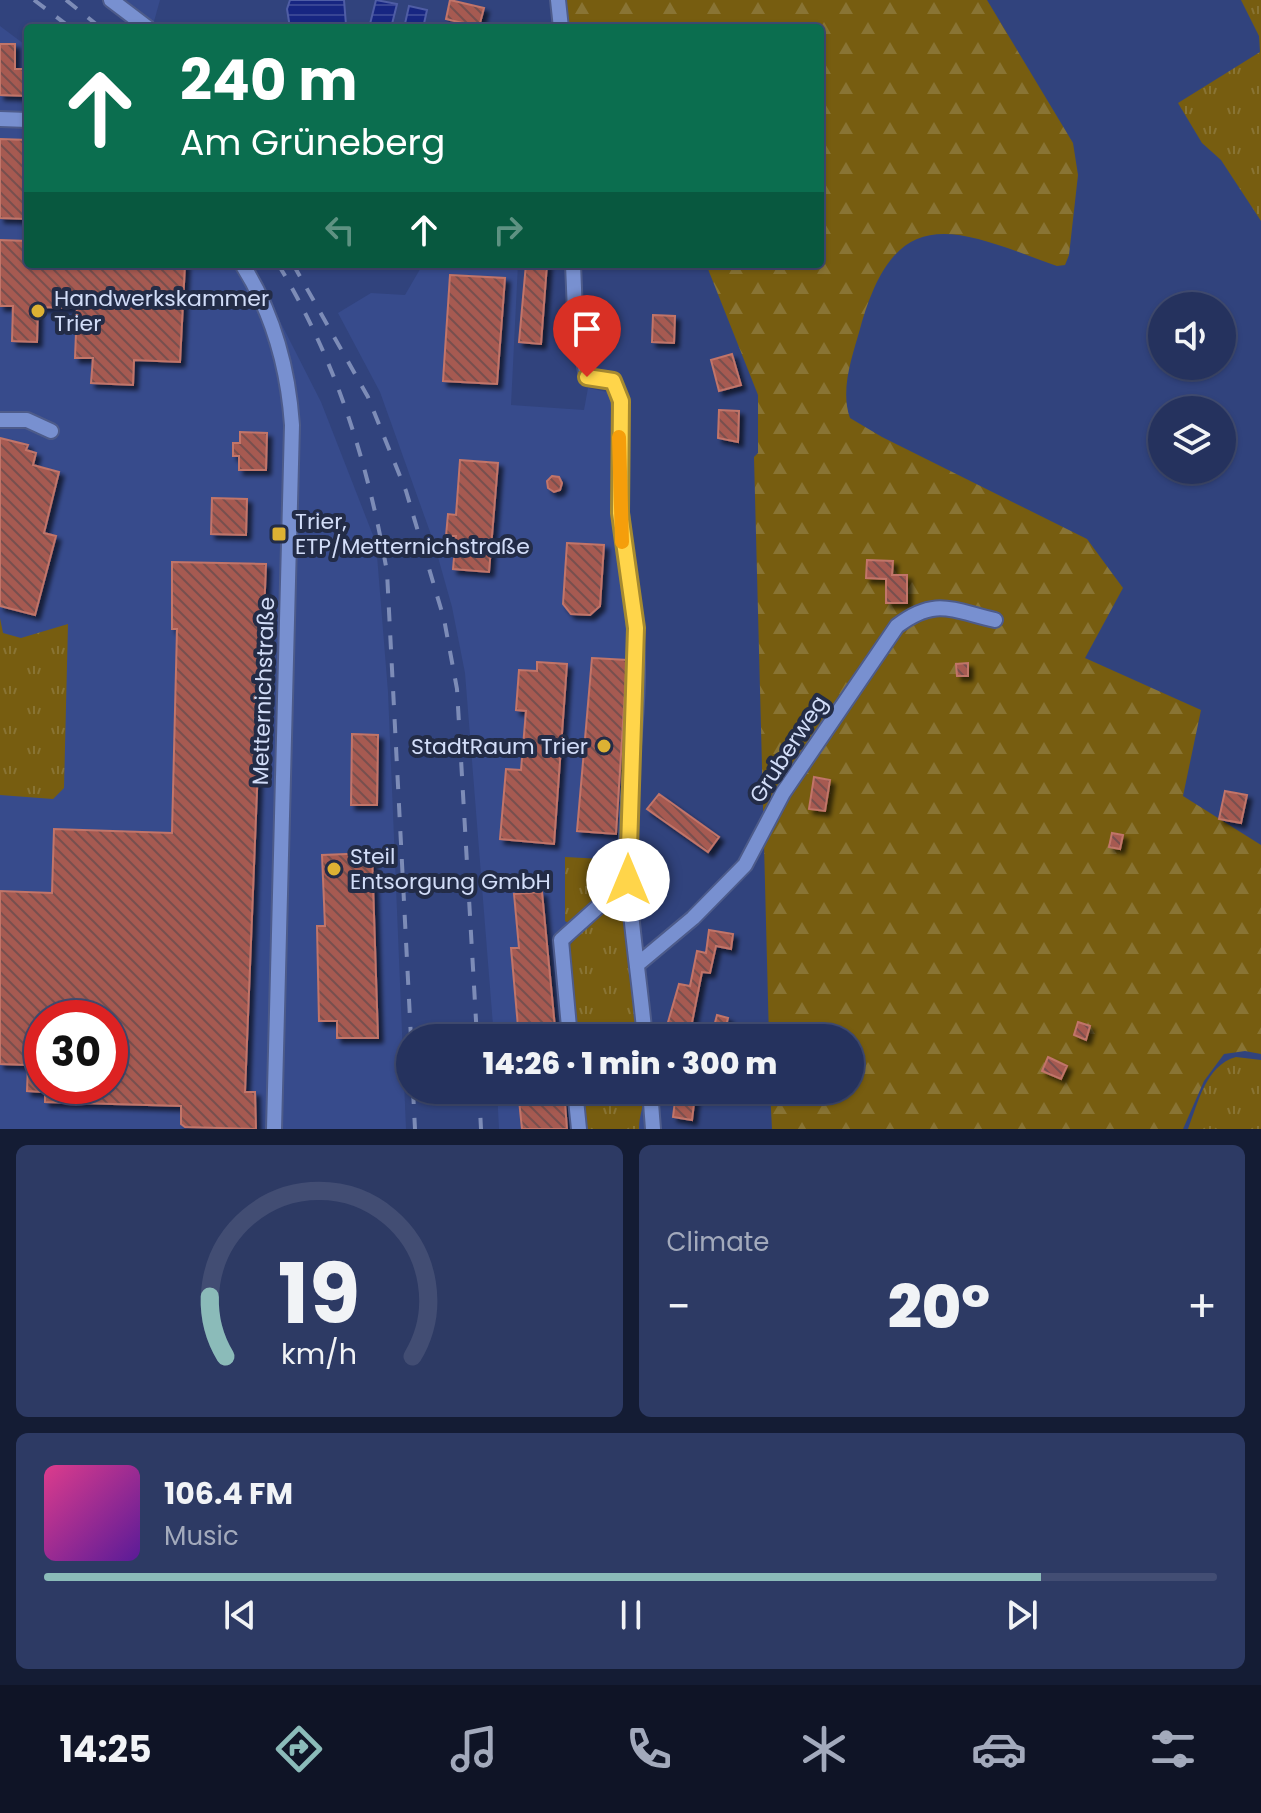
<!DOCTYPE html>
<meta charset="utf-8">
<style>
body{margin:0;font-family:Poppins,sans-serif;background:#2d3a64;color:#f1f3f6;height:100vh;display:flex;flex-direction:column;font-size:30px;white-space:nowrap}
*{box-sizing:border-box;margin:0}
p{font-size:26px;color:#a3aabc}
.icon{flex:none;width:44px;height:44px;fill:none;stroke:currentColor;stroke-width:2;stroke-linecap:round;stroke-linejoin:round}
.map{position:relative;height:1129px;overflow:hidden}
.sheet{display:flex;flex-direction:column;gap:16px;padding:16px;background:#141c34;flex:1}
.sheet>*{flex:none}
.banner{position:absolute;left:24px;top:24px;width:800px;height:244px;border-radius:8px;box-shadow:0 2px 6px #0004,0 0 0 2px #424d73;background:#0b6e4f;color:#fff;overflow:hidden}
.buttons{position:absolute;left:1148px;top:292px;display:grid;gap:16px}
.buttons a{display:grid;place-items:center;width:88px;height:88px;border-radius:50%;background:#25325e;box-shadow:0 2px 6px #0004,0 0 0 2px #424d73;font-size:40px}
.speed{position:absolute;left:24px;top:1000px;display:flex;gap:16px;font-size:40px;font-weight:700;text-align:center}
.speed>*{display:grid;place-content:center;width:104px;height:104px;border-radius:50%;background:#25325e;box-shadow:0 2px 6px #0004,0 0 0 2px #424d73;line-height:1}
.speed .limit{border:12px solid #d22;background:#fff;color:#111}
.pin{position:absolute;display:grid;place-items:center;width:68px;height:68px;color:#fff;margin:-82px -34px;border-radius:50% 50% 50% 0;rotate:-45deg;box-shadow:0 0 8px #0007}
.pin .icon{rotate:45deg}
.me{position:absolute;width:88px;margin:-44px;rotate:0deg;stroke-linejoin:round;filter:drop-shadow(0 0 6px #0008)}
.turn{display:flex;align-items:center;gap:28px;height:168px;padding:0 24px;font-size:36px}
.turn .icon{width:104px;height:104px;stroke-width:2.5}
.turn b{display:block;font-size:56px;line-height:68px}
.lanes{display:flex;align-items:center;height:76px;padding:0 24px;background:#0003;justify-content:center;gap:40px;direction:ltr}
.lanes .off{opacity:.35}
.big{font-size:60px;font-weight:800;line-height:1.1}
.sheet .card{flex:1;display:flex;flex-direction:column;justify-content:center;gap:12px;min-width:0;padding:0 28px;border-radius:12px;background:#2d3a64}
.sheet .dial{align-items:center;gap:0}
.dial svg{height:208px;overflow:visible;fill:none;stroke:#424d73;stroke-width:7;stroke-linecap:round;text-anchor:middle}
.dial text{fill:#f1f3f6;stroke:none}
.song{display:flex;align-items:center;gap:24px}
.cover{width:96px;height:96px;border-radius:12px;background:linear-gradient(135deg,hsl(330 70% 55%),hsl(270 70% 35%))}
.played{height:8px;border-radius:4px;background:linear-gradient(90deg,#8bbbb9 85%,#424d73 85%)}
.keys{display:flex;justify-content:space-around;direction:ltr}
.heat{display:flex;justify-content:space-between;align-items:center;font-size:44px;direction:ltr}
.sheet .tiles{flex:1;display:grid;gap:16px;grid-template-columns:1fr 1fr}
.card:last-child{grid-column:span 2}
.trip{position:absolute;left:396px;top:1024px;width:468px;height:80px;border-radius:40px;background:#25325e;box-shadow:0 2px 6px #0004,0 0 0 2px #424d73;font-weight:800;line-height:80px;text-align:center}
.dock{display:flex;height:128px;justify-content:space-around;align-items:center;background:#0f1426;color:#a3aabc}
.dock .icon{width:56px;height:56px}
.dock .active{color:#8bbbb9}
.dock b{font-size:36px;color:#f1f3f6}
.map>svg:first-child{display:block}
.built{fill:#374b8c;fill-rule:evenodd}
.grass{fill:url(#grass-tufts)}
.forest{fill:url(#forest-firs)}
.water{fill:url(#water-rules);stroke:#4f5da5;stroke-width:2}
.building{fill:url(#building-back-hatch);stroke:#c17469;stroke-width:2;filter:url(#shadow)}
.lines{fill:none;stroke-linecap:round;stroke-linejoin:round}
.minor-casing{stroke:#4d5b8a;stroke-width:18}
.minor{stroke:#7890d0;stroke-width:14}
.rail{stroke:#7d8cb7;stroke-width:4;stroke-dasharray:14 14;stroke-linecap:butt}
.route-casing{stroke:#a68a30;stroke-width:20}
.route{stroke:#ffd54a;stroke-width:14}
.slow{stroke:#f59e0b;stroke-width:14}
.poi-dot{fill:#ddb133;stroke:#232c47;stroke-width:3}
.labels{text-anchor:middle;stroke-width:8;stroke-linejoin:round;paint-order:stroke}
.poi-label{font-size:22px;fill:#d2ddf8;stroke:#232c47;text-anchor:start}
.street-label{font-size:22px;fill:#d2ddf8;stroke:#232c47}
</style>
<div class="map">
<svg width="1261" height="1129" viewBox="0 0 1261 1129">
<defs>
<pattern id="grass-tufts" width="24" height="20" patternUnits="userSpaceOnUse" patternTransform="scale(2)"><rect width="24" height="20" fill="#775d10"/><path d="M3 7l-1-3M5 7V3M7 7l1-3M15 17l-1-3M17 17v-4M19 17l1-3" fill="none" stroke="#897434"/></pattern>
<pattern id="forest-firs" width="22" height="20" patternUnits="userSpaceOnUse" patternTransform="scale(2)"><rect width="22" height="20" fill="#775d10"/><path d="M5 1l3.5 6h-7zM16 11l3.5 6h-7z" fill="#897434"/></pattern>
<pattern id="water-rules" width="6" height="5" patternUnits="userSpaceOnUse" patternTransform="scale(2)"><rect width="6" height="5" fill="#172682"/><path d="M0 2.5h6" fill="none" stroke="#384594"/></pattern>
<pattern id="building-back-hatch" width="6" height="6" patternUnits="userSpaceOnUse" patternTransform="scale(2)"><rect width="6" height="6" fill="#a65a51"/><path d="M-1 5l2 2M0 0l6 6M5-1l2 2" fill="none" stroke="#784f4e"/></pattern>
<filter id="shadow"><feDropShadow dx="4.5" dy="4.5" stdDeviation="2" flood-color="#0009"/></filter>
</defs>
<rect width="100%" height="100%" fill="#31437d"/>
<!-- built -->
<path class="built" d="M123,0h37l-7,25z
M0,26l28,21v217h223l70,138 55,141 12,149 18,437h-406zM42,1018h68v68h-68z
M423,264h95l-7,141 73,5 4,-22 29,6 -7,96 23,125 -7,191 15,232h-147l-29,-365 -13,-66 -18,-64 -54,-151 -42,-79 33,-20 34,2z
M497,1090h148l4,39h-150z"/>
<!-- grass -->
<path class="grass" d="M1241,0h20v221l-40,-61 -19,-17 -24,-40 82,-51 -1,-16z
M0,618l3,15 18,5 47,-14 -4,164 -11,11 -53,-4z
M565,857l56,3 1,13 -52,51 -5,-3z
M618,902l5,4 15,132h-61l-10,-90 40,-43z
M1236,1057l25,3v69h-73c10,-26 18,-64 48,-72z
M582,1090h62c1,15 -5,24 -5,39h-54z"/>
<!-- forest -->
<path class="forest" d="M562,0h425l86,143 5,32 -9,80 -4,10 -8,1c-100,-36 -161,-69 -197,63 -8,28 -20,61 -10,89l32,19 205,102 36,49 -38,70 116,52 -18,86 78,49v209l-16,-3 -21,3 -20,27 -21,48h-411l-2,-39h80v-52h-81l-15,-581 4,-4v-58l-52,-131h114v-236h-254z"/>
<!-- water -->
<path class="water" d="M290,0h54l2,25 -2,3h-54l-3,-19z
M376,0l21,4 -6,24h-22z
M409,6l18,4 -4,18h-19z"/>
<!-- building -->
<path class="building" d="M450,0l34,8 -5,19 -33,-8z
M0,44h15v25h13v27l-28,-1z
M0,139l28,1v79l-28,-1z
M0,240l28,1v23h157l-5,98 -46,-2 -1,25 -42,-2 2,-25h-18l2,-50 -39,-1 -1,35 -25,-1 1,-35h-13z
M526,264h21l-6,80 -22,-2z
M450,275l55,3 -8,106 -54,-3z
M653,315l22,1 -1,27 -22,-1z
M732,354l9,31 -22,6 -8,-31z
M719,410l20,1 -1,31 -20,-4z
M240,432l27,1 -1,37h-27v-14h-6v-13h7z
M0,438l28,7 -2,5 10,3 -3,12 26,7 -15,61 12,3 -21,79 -35,-9z
M460,460l38,3 -9,109 -36,-3 3,-33h-10l2,-22 8,1z
M552,476l7,1 3,6 -2,7 -6,2 -6,-4 -1,-7z
M212,498l35,1 -1,36 -35,-1z
M567,543l37,2 -4,61 -10,9 -19,-1 -8,-10z
M867,560l26,1 -1,14h15v28h-21v-24l-20,-1z
M172,562l94,2 -21,528h10l1,37 -71,-2 -4,-3v-18l-136,-4v-16h65v-68h-68v74l-15,-1 1,-26 -28,-1v-173l52,2 2,-64 118,4 5,-204h-5z
M592,658l35,2 -11,174 -39,-3z
M537,662l30,2 -13,180 -54,-5 6,-70 15,1 5,-59 -10,-1 3,-40 18,1z
M968,663v13h-11l-1,-12z
M352,734l26,1 -1,70h-26z
M814,777l16,3 -5,31 -16,-2z
M1225,791l22,4 -6,28 -22,-4z
M659,794l60,43 -11,15 -61,-43z
M1112,833l11,2 -3,14 -11,-2z
M372,853l6,185h-41v-17h-18l-2,-95h8l-3,-71z
M542,892l14,146h-37l-8,-90h8l-5,-54z
M709,930l24,4 -2,15 -15,-3 -6,27 -8,-1 -13,66 -25,-2 15,-52 11,2 7,-35 9,2z
M717,1015l11,3 -5,20h-12z
M1078,1022l12,4 -4,14 -12,-5z
M1048,1057l19,9 -6,13 -19,-8z
M518,1090h46l3,39h-45z
M676,1093l19,2 -3,25 -19,-3z"/>
<g class="lines">
<!-- minor casing -->
<g class="minor-casing">
<path id="minor" d="M111,0l37,28
M558,0l3,28
M0,119l28,1
M242,264c31,49 46,103 50,161l-18,704
M573,264l2,48 12,65 26,4c13,21 6,85 7,114 2,59 17,115 17,174 0,71 -14,141 -9,212 4,52 12,105 17,157
M0,420h27l24,11
M638,964l55,-46 52,-53 38,-72 114,-167c38,-29 54,-16 98,-6
M570,1038l-9,-98 67,-60
M575,1090l4,39
M650,1090l3,39"/>
</g>
<!-- minor -->
<use href="#minor" class="minor"/>
<!-- rail -->
<path class="rail" d="M34,0l37,28
M66,0l35,28
M278,264c58,96 90,199 109,308l24,466
M293,264l75,133 38,94 38,128 13,70 20,349
M413,1090l2,39
M479,1090l2,39"/>
</g>
<g class="lines">
<!-- route casing -->
<g class="route-casing">
<path id="route" d="M587,377l26,4 8,20 -1,112 16,115 -8,252"/>
</g>
<!-- route -->
<use href="#route" class="route"/>
<!-- slow -->
<path class="slow" d="M619,437l3,105"/>
</g>
<!-- markers -->
<g class="poi-dot">
<circle cx="38" cy="311" r="8"/>
<rect x="271" y="526" width="16" height="16" rx="4"/>
<circle cx="604" cy="746" r="8"/>
<circle cx="334" cy="869" r="8"/>
</g>
<g class="labels">
<!-- poi labels -->
<g class="poi-label">
<text x="54" y="306">Handwerkskammer<tspan x="54" dy="25">Trier</tspan></text>
<text x="295" y="529">Trier,<tspan x="295" dy="25">ETP/Metternichstraße</tspan></text>
<text x="588" y="754" text-anchor="end">StadtRaum Trier</text>
<text x="350" y="864">Steil<tspan x="350" dy="25">Entsorgung GmbH</tspan></text>
</g>
<!-- street labels -->
<g class="street-label">
<text transform="translate(263 691) rotate(-88)" y="8">Metternichstraße</text>
<text transform="translate(788 749) rotate(-57)" y="8">Gruberweg</text>
</g>
</g>
</svg>
<div class="buttons">
<a><svg class="icon" aria-label="sound" viewBox="0 0 24 24"><path d="M4 9h4l5-4v14l-5-4H4zM17 9q2 3 0 6"/></svg></a>
<a><svg class="icon" aria-label="layers" viewBox="0 0 24 24"><path d="M12 4l9 5-9 5-9-5zM3 14l9 5 9-5"/></svg></a>
</div>
<div class="speed"><div class="limit">30</div></div>
<div class="pin" style="left:587px;top:377px;background:#d93025"><svg class="icon" aria-label="arrive" viewBox="0 0 24 24"><path d="M6 21V4h12l-3 4 3 4H6"/></svg></div>
<svg class="me" style="left:628px;top:880px" viewBox="-20 -20 40 40"><circle r="19" fill="#fff"/><path d="M0-13L10 11 0 6-10 11z" fill="#ffd54a"/></svg>
<div class="trip">14:26 · 1 min · 300 m</div>
<div class="banner">
<div class="turn"><svg class="icon" aria-label="ahead" viewBox="0 0 24 24"><path d="M12 20V5M6 11l6-6 6 6"/></svg><div><b>240 m</b>Am Grüneberg</div></div>
<div class="lanes"><svg class="icon off" aria-label="left" viewBox="0 0 24 24"><path d="M17 20v-9H6M10 6l-5 5 5 5"/></svg><svg class="icon" aria-label="ahead" viewBox="0 0 24 24"><path d="M12 20V5M6 11l6-6 6 6"/></svg><svg class="icon off" aria-label="right" viewBox="0 0 24 24"><path d="M7 20v-9h11M14 6l5 5-5 5"/></svg></div>
</div>
</div>
<section class="sheet">
<div class="tiles">
<div class="card dial"><svg viewBox="0 0 100 80">
<path d="M14 69A42 42 0 1 1 86 69"/>
<path d="M14 69A42 42 0 0 1 8 46" stroke="#8bbbb9"/>
<text x="50" y="56" font-size="32" font-weight="700">19</text>
<text x="50" y="72" font-size="11">km/h</text>
</svg></div>
<div class="card"><p>Climate</p>
<div class="heat"><a>−</a><b class="big">20°</b><a>+</a></div>
</div>
<div class="card">
<div class="song"><i class="cover"></i><div><b>106.4 FM</b><p>Music</p></div></div>
<div class="played"></div>
<div class="keys"><svg class="icon" aria-label="previous" viewBox="0 0 24 24"><path d="M18 5L8 12l10 7zM5 5v14"/></svg><svg class="icon" aria-label="pause" viewBox="0 0 24 24"><path d="M8 5v14M16 5v14"/></svg><svg class="icon" aria-label="next" viewBox="0 0 24 24"><path d="M6 5l10 7-10 7zM19 5v14"/></svg></div>
</div>
</div>
</section>
<nav class="dock">
<b>14:25</b>
<svg class="icon active" aria-label="directions" viewBox="0 0 24 24"><path d="M12 3l9 9-9 9-9-9zM9 14v-3h6M13 9l2 2-2 2"/></svg>
<svg class="icon" aria-label="music" viewBox="0 0 24 24"><path d="M9 18V5l10-2v13"/><circle cx="6" cy="18" r="3"/><circle cx="16" cy="16" r="3"/></svg>
<svg class="icon" aria-label="phone" viewBox="0 0 24 24"><path d="M5 4h4l2 5-3 2q2 4 5 5l2-3 5 2v4C11 20 4 13 5 4z"/></svg>
<svg class="icon" aria-label="climate" viewBox="0 0 24 24"><path d="M12 3v18M4 7l16 10M4 17L20 7"/></svg>
<svg class="icon" aria-label="car" viewBox="0 0 24 24"><path d="M5 17H2v-5l4-1 3-4h7l3 4 3 1v5h-3M9 17h6M6 11h13"/><circle cx="7" cy="17" r="2"/><circle cx="17" cy="17" r="2"/></svg>
<svg class="icon" aria-label="filters" viewBox="0 0 24 24"><path d="M4 7h16M4 17h16"/><circle cx="9" cy="7" r="2"/><circle cx="15" cy="17" r="2"/></svg>
</nav>
